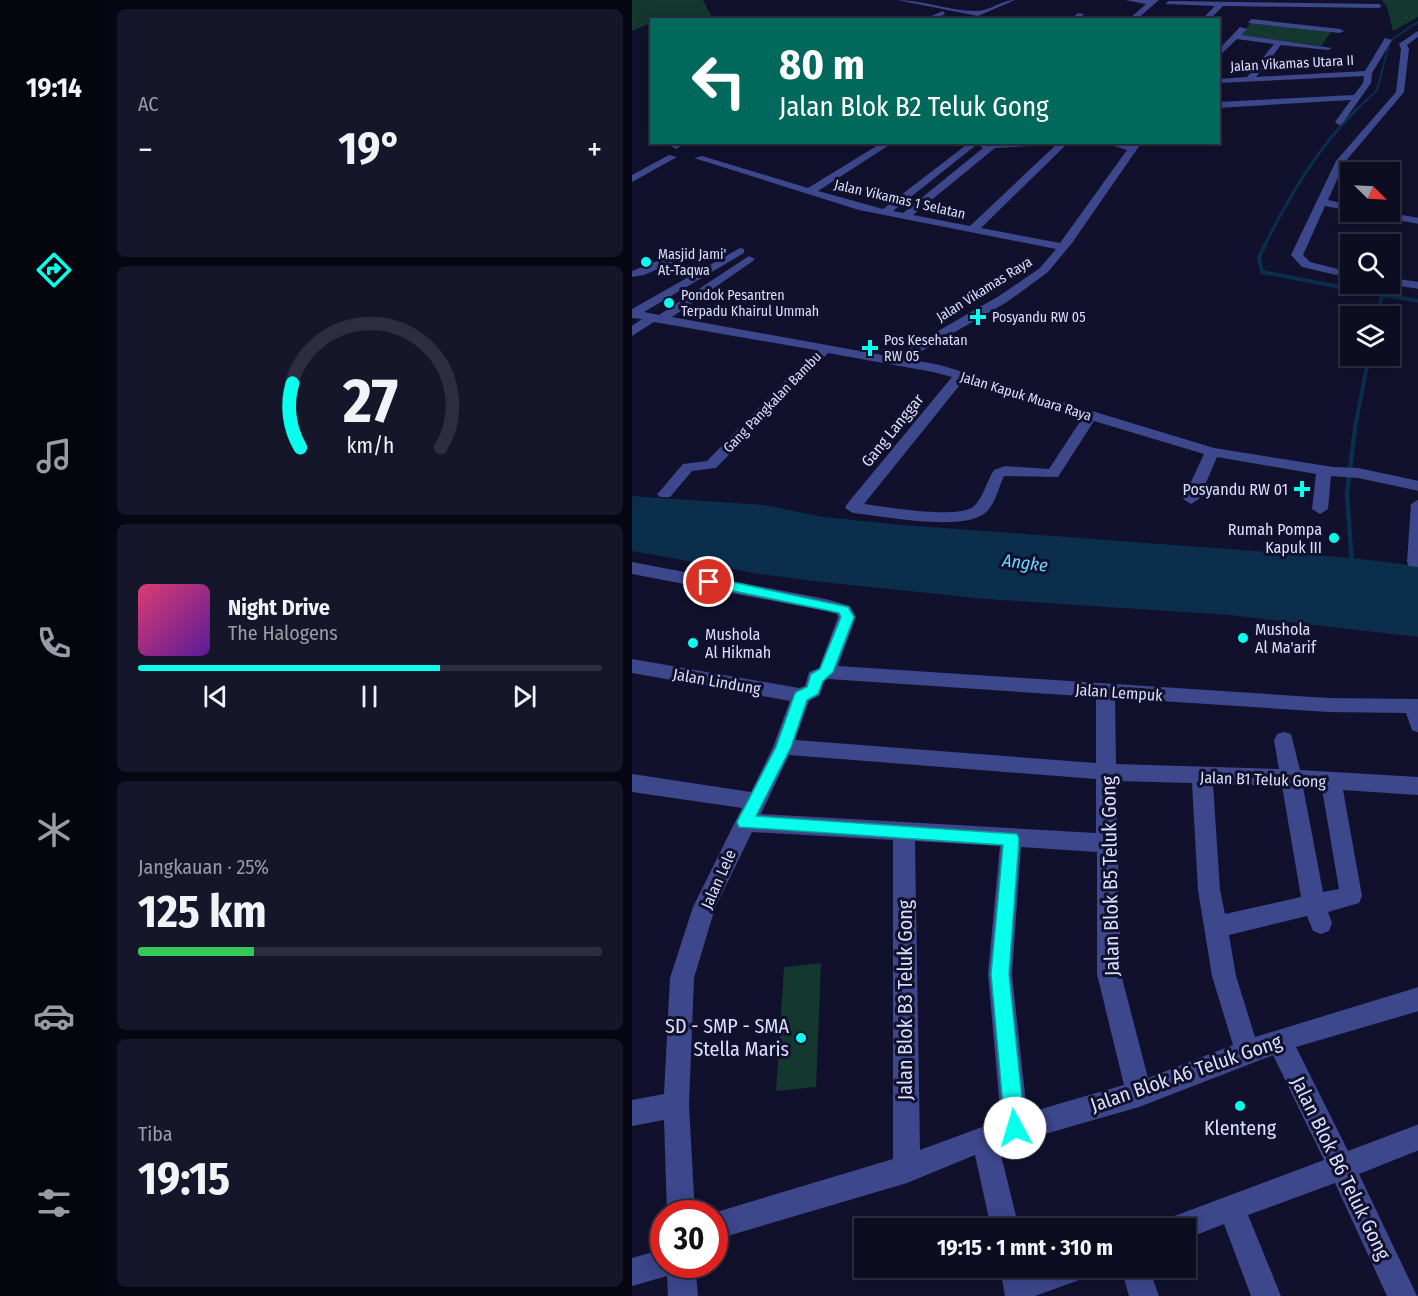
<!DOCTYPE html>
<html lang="id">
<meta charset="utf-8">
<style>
body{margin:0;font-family:"Fira Sans Condensed",sans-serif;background:#16162a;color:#f1f3f6;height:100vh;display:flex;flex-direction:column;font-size:22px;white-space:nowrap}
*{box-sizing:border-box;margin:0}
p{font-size:20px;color:#9a9ca5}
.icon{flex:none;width:33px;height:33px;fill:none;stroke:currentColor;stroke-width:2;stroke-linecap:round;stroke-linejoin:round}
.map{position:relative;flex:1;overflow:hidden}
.panel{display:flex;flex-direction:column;gap:9px;padding:9px;background:#070713;width:524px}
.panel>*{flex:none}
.top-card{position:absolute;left:18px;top:18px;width:570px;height:126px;border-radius:0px;box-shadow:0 3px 15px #0003,0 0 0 2px #2d2d40;background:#00695c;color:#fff;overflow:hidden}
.needle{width:39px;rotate:114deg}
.fabs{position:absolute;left:708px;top:162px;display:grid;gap:12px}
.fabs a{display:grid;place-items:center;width:60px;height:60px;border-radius:0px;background:#0d0d22;box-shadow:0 3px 15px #0003,0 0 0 2px #2d2d40;font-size:30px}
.speed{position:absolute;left:18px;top:1200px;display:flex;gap:12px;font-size:30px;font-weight:700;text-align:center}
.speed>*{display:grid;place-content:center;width:78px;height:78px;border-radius:50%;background:#0d0d22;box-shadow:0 3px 15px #0003,0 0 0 2px #2d2d40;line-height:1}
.speed .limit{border:9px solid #d22;background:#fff;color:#111}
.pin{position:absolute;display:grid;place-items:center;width:51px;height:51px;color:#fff;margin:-26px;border:3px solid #fff;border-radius:50%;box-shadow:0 2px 6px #0007}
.me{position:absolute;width:66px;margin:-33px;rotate:354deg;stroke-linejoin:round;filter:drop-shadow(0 0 4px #0008)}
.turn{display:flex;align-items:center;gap:21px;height:126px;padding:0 30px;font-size:27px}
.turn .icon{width:78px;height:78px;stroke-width:2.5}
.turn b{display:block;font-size:42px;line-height:51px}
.big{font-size:45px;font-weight:700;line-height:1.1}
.panel .card{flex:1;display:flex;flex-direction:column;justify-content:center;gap:9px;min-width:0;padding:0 21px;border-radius:9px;background:#16162a}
.panel .dial{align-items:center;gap:0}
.dial svg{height:156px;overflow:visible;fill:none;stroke:#2d2d40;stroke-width:7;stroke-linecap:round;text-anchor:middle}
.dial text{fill:#f1f3f6;stroke:none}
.song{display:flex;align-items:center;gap:18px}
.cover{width:72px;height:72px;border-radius:9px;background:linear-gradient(135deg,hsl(340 70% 55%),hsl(270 70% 35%))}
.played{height:6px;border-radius:3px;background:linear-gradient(90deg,#09ffed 65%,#2d2d40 65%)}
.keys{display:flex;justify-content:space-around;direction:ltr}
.heat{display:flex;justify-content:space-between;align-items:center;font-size:33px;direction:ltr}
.charge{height:9px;border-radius:4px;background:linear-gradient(90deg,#34c759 25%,#2d2d40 0)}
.trip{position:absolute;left:222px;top:1218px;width:342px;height:60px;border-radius:0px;background:#0d0d22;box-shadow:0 3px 15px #0003,0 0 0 2px #2d2d40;font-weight:700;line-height:60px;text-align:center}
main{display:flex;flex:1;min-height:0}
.menu{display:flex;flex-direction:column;width:108px;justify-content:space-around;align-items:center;background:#05050e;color:#9a9ca5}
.menu .icon{width:42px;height:42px}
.menu .on{color:#09ffed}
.menu b{font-size:27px;color:#f1f3f6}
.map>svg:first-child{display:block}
.green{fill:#14372f}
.water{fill:#0a2e4c}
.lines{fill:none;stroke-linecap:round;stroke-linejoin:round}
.stream-far3{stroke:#0a2e4c;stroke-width:2}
.stream-far2{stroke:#0a2e4c;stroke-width:3}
.stream-far1{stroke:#0a2e4c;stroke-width:4}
.stream{stroke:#0a2e4c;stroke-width:4.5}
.minor{fill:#3c478c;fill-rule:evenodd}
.route{fill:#09ffed;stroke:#06a69a;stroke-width:1.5}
.poi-dot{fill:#09ffed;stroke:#11112d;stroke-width:2}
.labels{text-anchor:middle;stroke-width:6;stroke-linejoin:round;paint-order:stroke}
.far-street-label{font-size:14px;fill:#dddfff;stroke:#11112d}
.far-poi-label{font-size:14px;fill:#dddfff;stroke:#11112d;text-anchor:start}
.street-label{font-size:16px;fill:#dddfff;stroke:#11112d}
.poi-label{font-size:16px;fill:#dddfff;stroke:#11112d;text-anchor:end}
.water-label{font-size:18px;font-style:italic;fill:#6bd4ff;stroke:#11112d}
.near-street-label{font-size:20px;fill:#dddfff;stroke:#11112d}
.near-poi-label{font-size:20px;fill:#dddfff;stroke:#11112d;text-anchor:end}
</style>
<main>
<nav class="menu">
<b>19:14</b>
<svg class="icon on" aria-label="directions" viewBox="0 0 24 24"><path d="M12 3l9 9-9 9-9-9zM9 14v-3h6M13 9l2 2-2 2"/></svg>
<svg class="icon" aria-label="music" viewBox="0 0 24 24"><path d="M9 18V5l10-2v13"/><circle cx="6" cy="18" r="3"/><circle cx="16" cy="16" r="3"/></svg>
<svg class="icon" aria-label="phone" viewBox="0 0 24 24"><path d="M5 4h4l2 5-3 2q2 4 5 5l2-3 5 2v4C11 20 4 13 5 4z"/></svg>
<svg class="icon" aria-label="climate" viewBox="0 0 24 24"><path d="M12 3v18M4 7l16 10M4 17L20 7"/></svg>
<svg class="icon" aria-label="car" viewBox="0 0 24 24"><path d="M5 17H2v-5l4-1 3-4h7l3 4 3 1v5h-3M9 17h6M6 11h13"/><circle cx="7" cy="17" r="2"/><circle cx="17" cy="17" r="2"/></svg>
<svg class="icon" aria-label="filters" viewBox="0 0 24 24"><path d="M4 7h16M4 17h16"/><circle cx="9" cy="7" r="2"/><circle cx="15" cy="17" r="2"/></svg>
</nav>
<section class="panel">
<div class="card"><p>AC</p>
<div class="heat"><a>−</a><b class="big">19°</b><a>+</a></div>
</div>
<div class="card dial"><svg viewBox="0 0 100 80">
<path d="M14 69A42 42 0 1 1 86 69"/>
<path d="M14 69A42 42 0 0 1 10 36" stroke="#09ffed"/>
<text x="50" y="56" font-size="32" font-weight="700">27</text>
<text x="50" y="72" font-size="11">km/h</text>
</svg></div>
<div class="card">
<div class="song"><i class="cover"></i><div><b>Night Drive</b><p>The Halogens</p></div></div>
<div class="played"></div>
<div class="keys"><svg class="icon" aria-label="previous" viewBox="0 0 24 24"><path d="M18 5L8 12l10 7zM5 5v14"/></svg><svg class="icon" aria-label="pause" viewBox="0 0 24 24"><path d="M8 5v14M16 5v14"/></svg><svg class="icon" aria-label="next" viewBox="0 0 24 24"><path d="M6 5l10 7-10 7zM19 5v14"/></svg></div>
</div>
<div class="card"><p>Jangkauan · 25%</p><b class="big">125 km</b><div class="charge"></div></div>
<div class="card"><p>Tiba</p><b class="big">19:15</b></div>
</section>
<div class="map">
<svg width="787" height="1296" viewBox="0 0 787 1296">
<rect width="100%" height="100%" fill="#11112d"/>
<!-- green -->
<path class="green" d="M0,0h71l10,19 -61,1 -1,3 -19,8z
M750,0h36v17l-25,14 -6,-24z
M620,22l80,9 -11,15 -82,-10z
M189,963l-5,124 -40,4 8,-124z"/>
<!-- water -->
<path class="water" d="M0,496l132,9 59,12 79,8 450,33 66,8v71l-188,-22 -244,-16 -164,-17 -62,-8 -128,-23z"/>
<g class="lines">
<!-- stream-far3 -->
<path class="stream-far3" d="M725,109l20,-19 13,-49 29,-20"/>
<!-- stream-far2 -->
<path class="stream-far2" d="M632,247c25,-51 54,-100 95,-140"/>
<!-- stream-far1 -->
<path class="stream-far1" d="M633,245l-6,12 3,15 120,23 -5,21
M750,295l37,6
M724,423l13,-67"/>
<!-- stream -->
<path class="stream" d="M720,565l-5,-71 9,-73"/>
<!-- minor -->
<path class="minor" d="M265,0c26,0 52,11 78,11 14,1 26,-11 40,-11l-37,16z
M493,0h34l-23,20h-8l18,-16z
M536,1l211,3 3,2 -3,2 -156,-2 -14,14h-8l14,-14 -49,-2z
M311,11l2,3 -12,6h-11z
M446,13l6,1 -6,6h-8z
M619,19l89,10 4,2 -4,2 -92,-10z
M608,27l7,2 -6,6 91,13 -4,2 -47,-5 -25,32 109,-6 20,-33 7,2 -20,33 -1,10 -29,41 -3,1 -4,-3 16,-22 -133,8v-6l136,-7 9,-12 1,-7 -146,7v-4l29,-2 27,-33 -37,-5 -19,18v-7z
M787,30v6l-12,9 2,4 -5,43 -59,70 -17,38 22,5v6l-25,-5 -22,49 7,7 40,10v6l-48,-11 -11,-12 45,-94 60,-69 5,-43 -2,-5z
M43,142h11l-10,7 -5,-3z
M251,142h11l-76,49 65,18 87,-67h10l-87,69 10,2 80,-65 -3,-2 2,-2 68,-2 -4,3 -51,3 -82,67 57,11 89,-84h10l-88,86 79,15 67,-93 -25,-8h17l12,4 2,-4h9l-70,101 -24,29 -41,30 -99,57 32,6 274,83 119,19 25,1 61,13v10l-61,-13 -27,-2 -3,33 -8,5 -8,-5 4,-35 -99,-17 -18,42 -8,5 -8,-5 21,-45 -110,-33 -36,56 -54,-1c-6,12 -8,28 -19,37 -23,19 -102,3 -132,0l-8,-5 2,-4 105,-127 -19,-5 -105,-19 -112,115 -24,3 -22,26h-10l-3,-3 3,-3 23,-27 24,-3 108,-111 -161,-28 -22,14v-10l10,-7 -10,-1v-9l108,-61 4,1v4l-100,59 15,3 90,-59 6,3 -2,2 -81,56 221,40 106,-61 41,-28 16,-19 -197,-39 -165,-52 8,-2 106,32zM331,381l120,36 -34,52 -44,-3 -11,4c-7,10 -11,29 -21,37 -18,12 -86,0 -109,-3z
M37,155l8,2 -45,25v-7z
M733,212h19l35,6v6l-49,-9z
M63,246l6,3 -2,2 -55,24 -12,2v-6z
M758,278l29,4v7l-33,-5h4z
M787,499v68l-10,-1 -2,-4 4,-58z
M0,562l194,37 24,7 6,11 -18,49 490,32 91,1v34l-7,-3 -6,-17 -78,-1 -213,-14 1,66 163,5 -5,-29 3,-6 7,-2 7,2 9,36 119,7v18l-76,-5 19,106 -3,7 -31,9 4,11 -3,8 -8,3 -8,-3 -6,-15 -78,19 7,41 19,61 164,-50v24l-123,36 52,104 71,-27v26l-60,24 58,122h-30l-52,-113 -87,32 33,81h-30l-27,-72 -38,15v-11h-21l4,-10 155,-58 -51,-105 -134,52 -140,40 20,81h-28l-16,-73 -68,28 -193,57v-26h-4l183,-55v-319l-141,-8 -37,76 -21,70 -5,127 6,109h-28l-3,-94 -32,6v-26l32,-6 6,-116 23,-71 49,-99 -110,-16v-18l119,18 22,-45 17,-46 -158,-28v-14l167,29 6,-2 4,-14 10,-4 19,-51 -1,-3 -11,-3 -194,-37zM196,679l268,18v66l-301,-23 14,-39 11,-6 4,-14zM157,755l307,24v54l-335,-19zM484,781l76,2 6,107 14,86 21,69 -85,33 -27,-104zM581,784l69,2 19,111 -76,17 -5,-24zM671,787l19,2 17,100 -16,3zM283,841l85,5 -12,128 13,146 -81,30zM389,847l76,5v122l27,111 -97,28 -15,-139z
M32,1249v15h31l3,32h-30l-1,-20 -35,10v-28z
M368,1268h89l-4,10 -50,18h-30z
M489,1268h28l10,28h-30z"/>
</g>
<!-- route -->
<path class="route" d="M77,577l139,30 6,10 -21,55 -10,9 -5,13 -11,6 -16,47 -35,69 261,18 2,5 -10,135 16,154 -3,8 -7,2 -7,-2 -3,-8 -14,-154 12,-129 -264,-18 -2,-5 39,-75 18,-51 2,-4 11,-5 4,-13 9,-5 21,-52 -2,-4 -13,-3 -122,-25 -1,-3z"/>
<!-- markers -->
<g class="poi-dot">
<circle cx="14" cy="262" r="6"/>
<circle cx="37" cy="303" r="6"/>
<path d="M343 308h6v6h6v6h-6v6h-6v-6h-6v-6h6z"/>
<path d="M235 339h6v6h6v6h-6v6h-6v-6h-6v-6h6z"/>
<path d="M667 480h6v6h6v6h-6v6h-6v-6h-6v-6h6z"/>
<circle cx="702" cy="538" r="6"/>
<circle cx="611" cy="638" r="6"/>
<circle cx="61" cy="643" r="6"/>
<circle cx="169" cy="1038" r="6"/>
<circle cx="608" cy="1106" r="6"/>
</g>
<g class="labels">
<!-- far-street labels -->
<g class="far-street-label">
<text transform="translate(660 63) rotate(-3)" y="5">Jalan Vikamas Utara II</text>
<text transform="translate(268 199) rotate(13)" y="5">Jalan Vikamas 1 Selatan</text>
<text transform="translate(352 289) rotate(-32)" y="5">Jalan Vikamas Raya</text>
<text transform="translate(394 396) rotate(17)" y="5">Jalan Kapuk Muara Raya</text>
<text transform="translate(140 402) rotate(-46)" y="5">Gang Pangkalan Bambu</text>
</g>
<!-- far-poi labels -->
<g class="far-poi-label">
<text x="26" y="259">Masjid Jami'<tspan x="26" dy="16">At-Taqwa</tspan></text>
<text x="49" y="300">Pondok Pesantren<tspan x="49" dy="16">Terpadu Khairul Ummah</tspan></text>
<text x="360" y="322">Posyandu RW 05</text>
<text x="252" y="345">Pos Kesehatan<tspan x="252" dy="16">RW 05</tspan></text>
</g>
<!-- street labels -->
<g class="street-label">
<text transform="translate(260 430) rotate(-51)" y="6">Gang Langgar</text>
<text transform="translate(85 681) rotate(10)" y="6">Jalan Lindung</text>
<text transform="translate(487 692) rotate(4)" y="6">Jalan Lempuk</text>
<text transform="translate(631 779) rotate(2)" y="6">Jalan B1 Teluk Gong</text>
<text transform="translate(86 879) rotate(-66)" y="6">Jalan Lele</text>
</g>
<!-- poi labels -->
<g class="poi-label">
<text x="656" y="495">Posyandu RW 01</text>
<text x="690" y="535">Rumah Pompa<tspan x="690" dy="18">Kapuk III</tspan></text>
<text x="623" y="635" text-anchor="start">Mushola<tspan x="623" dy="18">Al Ma'arif</tspan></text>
<text x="73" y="640" text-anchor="start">Mushola<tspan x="73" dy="18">Al Hikmah</tspan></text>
</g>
<!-- water labels -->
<g class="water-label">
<text transform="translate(393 563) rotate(7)" y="6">Angke</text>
</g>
<!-- near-street labels -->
<g class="near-street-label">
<text transform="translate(478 876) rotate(-91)" y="7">Jalan Blok B5 Teluk Gong</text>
<text transform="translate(273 1000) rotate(-90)" y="7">Jalan Blok B3 Teluk Gong</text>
<text transform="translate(554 1073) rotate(-19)" y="7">Jalan Blok A6 Teluk Gong</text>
<text transform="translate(709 1168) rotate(64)" y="7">Jalan Blok B6 Teluk Gong</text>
</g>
<!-- near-poi labels -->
<g class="near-poi-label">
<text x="157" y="1033">SD - SMP - SMA<tspan x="157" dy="23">Stella Maris</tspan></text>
<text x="608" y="1135" text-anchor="middle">Klenteng</text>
</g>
</g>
</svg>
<div class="fabs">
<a><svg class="needle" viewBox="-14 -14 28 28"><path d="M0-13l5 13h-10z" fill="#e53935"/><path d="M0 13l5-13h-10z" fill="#9a9ca5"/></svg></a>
<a><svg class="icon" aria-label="search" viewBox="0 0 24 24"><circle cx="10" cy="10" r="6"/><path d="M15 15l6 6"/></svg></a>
<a><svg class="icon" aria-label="layers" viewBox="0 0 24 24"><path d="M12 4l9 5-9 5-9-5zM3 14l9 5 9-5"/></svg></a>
</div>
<div class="speed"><div class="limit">30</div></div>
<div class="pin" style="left:77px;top:582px;background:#d93025"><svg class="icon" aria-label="arrive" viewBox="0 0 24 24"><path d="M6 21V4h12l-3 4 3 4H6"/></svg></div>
<svg class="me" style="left:383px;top:1128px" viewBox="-20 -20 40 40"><circle r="19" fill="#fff"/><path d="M0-13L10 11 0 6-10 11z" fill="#09ffed"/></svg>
<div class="trip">19:15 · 1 mnt · 310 m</div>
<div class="top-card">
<div class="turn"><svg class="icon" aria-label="left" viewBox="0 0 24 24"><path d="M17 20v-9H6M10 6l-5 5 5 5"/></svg><div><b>80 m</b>Jalan Blok B2 Teluk Gong</div></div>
</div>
</div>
</main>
